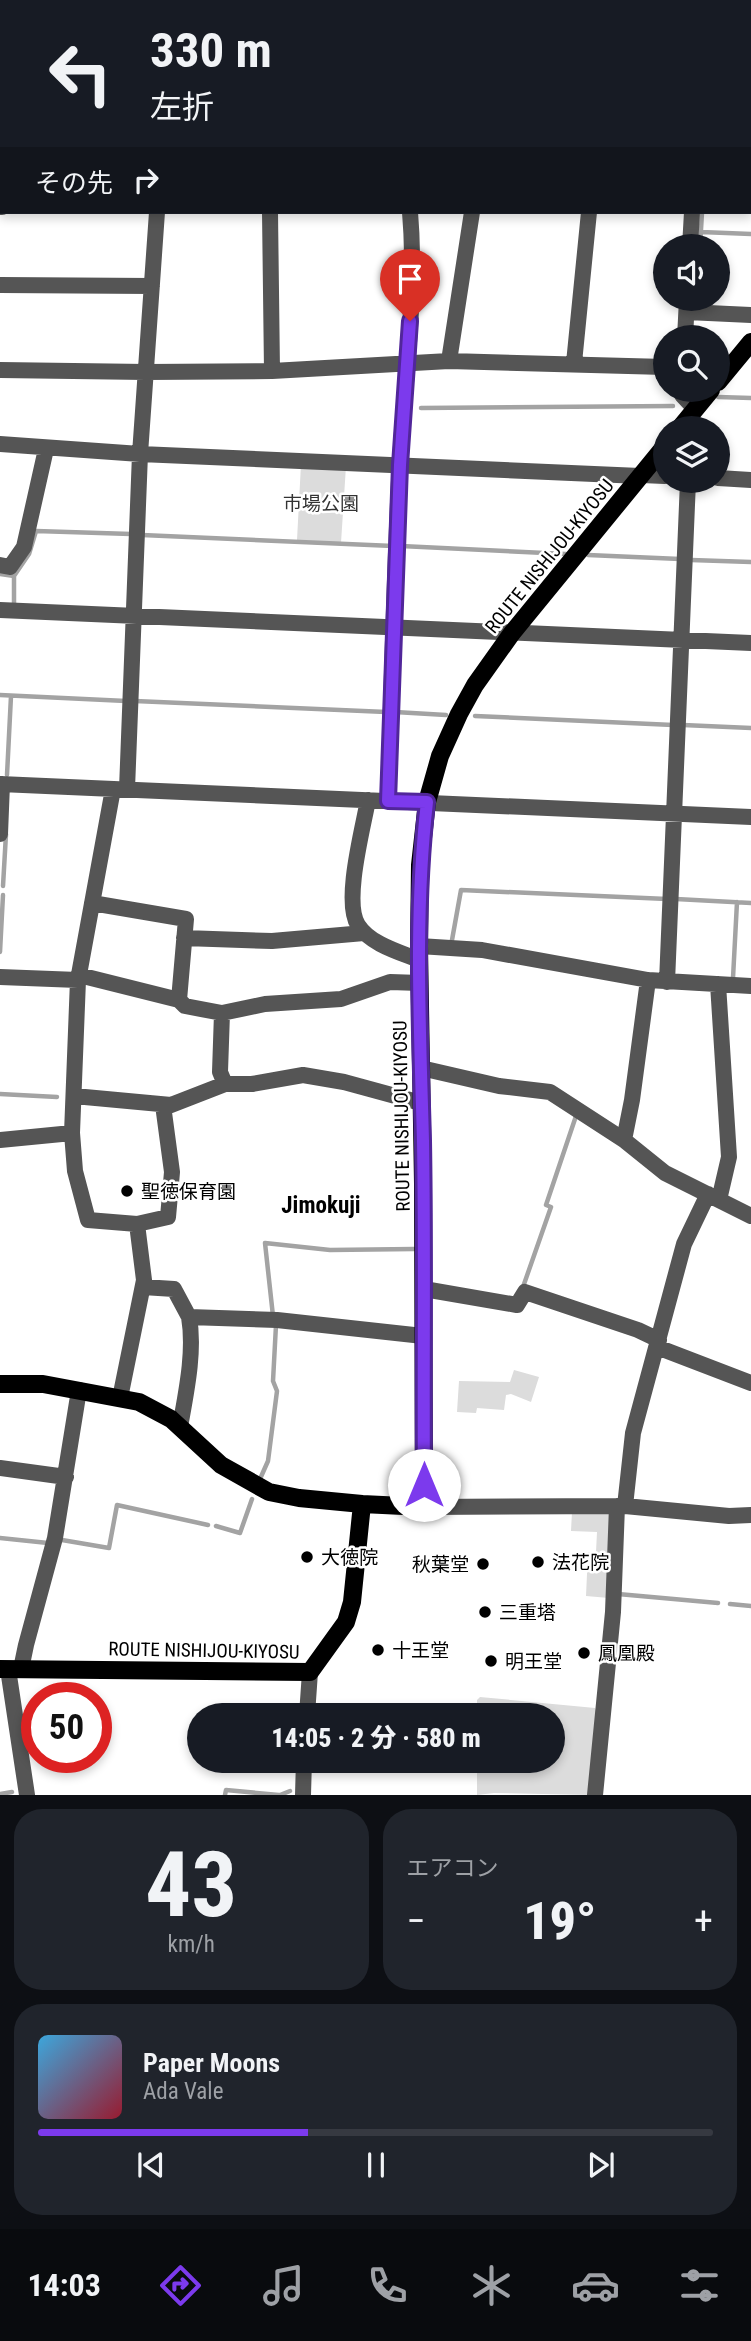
<!DOCTYPE html>
<html lang="ja">
<meta charset="utf-8">
<style>
body{margin:0;font-family:"Roboto Condensed","Noto Sans JP",sans-serif;background:#20242c;color:#f1f3f6;height:100vh;display:flex;flex-direction:column;font-size:26px;white-space:nowrap}
*{box-sizing:border-box;margin:0}
p{font-size:23px;color:#9ea1a6}
.icon{flex:none;width:38px;height:38px;fill:none;stroke:currentColor;stroke-width:2;stroke-linecap:round;stroke-linejoin:round}
.map{position:relative;height:1795px;overflow:hidden}
.side{display:flex;flex-direction:column;gap:14px;padding:14px;background:#0d0f14;flex:1}
.side>*{flex:none}
.top-card{position:absolute;left:0px;top:0px;width:752px;height:214px;box-shadow:0 4px 10px #0003;background:#171b24;color:#f1f3f6;overflow:hidden}
.controls{position:absolute;left:653px;top:234px;display:grid;gap:14px}
.controls a{display:grid;place-items:center;width:77px;height:77px;border-radius:50%;background:#171b24;box-shadow:0 4px 10px #0003;font-size:35px}
.speed{position:absolute;left:21px;top:1682px;display:flex;gap:14px;font-size:35px;font-weight:700;text-align:center}
.speed>*{display:grid;place-content:center;width:91px;height:91px;border-radius:50%;background:#171b24;box-shadow:0 4px 10px #0003;line-height:1}
.speed .limit{border:10px solid #d22;background:#fff;color:#111}
.pin{position:absolute;display:grid;place-items:center;width:60px;height:60px;color:#fff;margin:-72px -30px;border-radius:50% 50% 50% 0;rotate:-45deg;box-shadow:0 0 7px #0007}
.pin .icon{rotate:45deg}
.me{position:absolute;width:77px;margin:-38px;rotate:0deg;stroke-linejoin:round;filter:drop-shadow(0 0 5px #0008)}
.turn{display:flex;align-items:center;gap:24px;height:147px;padding:0 35px;font-size:32px}
.turn .icon{width:91px;height:91px;stroke-width:2.5}
.turn b{display:block;font-size:49px;line-height:60px}
.then{display:flex;align-items:center;height:66px;padding:0 35px;background:#0003;gap:14px;font-size:26px}
.big{font-size:52px;font-weight:800;line-height:1.1}
.side .card{flex:1;display:flex;flex-direction:column;justify-content:center;gap:10px;min-width:0;padding:0 24px;border-radius:28px;background:#20242c}
.side .dial{align-items:center;gap:0}
.dial b{font-size:91px;line-height:1}
.song{display:flex;align-items:center;gap:21px}
.cover{width:84px;height:84px;border-radius:10px;background:linear-gradient(135deg,hsl(200 70% 55%),hsl(350 70% 35%))}
.played{height:7px;border-radius:4px;background:linear-gradient(90deg,#7c3aed 40%,#363941 40%)}
.keys{display:flex;justify-content:space-around;direction:ltr}
.heat{display:flex;justify-content:space-between;align-items:center;font-size:38px;direction:ltr}
.side .tiles{flex:1;display:grid;gap:14px;grid-template-columns:1fr 1fr}
.card:last-child{grid-column:span 2}
.trip{position:absolute;left:187px;top:1703px;width:378px;height:70px;border-radius:35px;background:#171b24;box-shadow:0 4px 10px #0003;font-weight:800;line-height:70px;text-align:center}
.menu{display:flex;height:112px;justify-content:space-around;align-items:center;background:#090b0e;color:#9ea1a6}
.menu .icon{width:49px;height:49px}
.menu .on{color:#7c3aed}
.menu b{font-size:32px;color:#f1f3f6}
.map>svg:first-child{display:block}
.green{fill:#dcdcdc}
.lines{fill:none;stroke-linecap:round;stroke-linejoin:round}
.stream{stroke:#a3a3a3;stroke-width:4.5}
.minor{stroke:#555;stroke-width:16}
.major{stroke:#000;stroke-width:18}
.route-casing{stroke:#51269a;stroke-width:18}
.route{stroke:#7c3aed;stroke-width:12}
.poi-dot{fill:#000;stroke:#fff;stroke-width:2.5}
.labels{text-anchor:middle;stroke-width:5;stroke-linejoin:round;paint-order:stroke}
.park-label{font-size:19px;fill:#333;stroke:#fff}
.street-label{font-size:19px;fill:#000;stroke:#fff}
.poi-label{font-size:19px;fill:#000;stroke:#fff;text-anchor:start}
.quarter-label{font-size:23px;font-weight:bold;fill:#000;stroke:#fff}
</style>
<div class="map">
<svg width="751" height="1795" viewBox="0 0 751 1795">
<rect width="100%" height="100%" fill="#fff"/>
<!-- green -->
<path class="green" d="M301,464l45,2 -5,77 -44,-3z
M514,1370l25,7 -8,25 -20,-8 -5,1 -2,15 -27,-2 -1,5 -19,-1 2,-31 51,1z
M610,1511l-1,87 -23,-2 2,-44h8l1,-20 -26,-1 1,-19z
M480,1697l115,11 2,4 -8,83 -95,-2 -17,2v-34l76,-1v-45h-76v-15z"/>
<g class="lines">
<!-- stream -->
<path class="stream" d="M701,232l50,2
M700,247l2,-35
M718,397l33,1
M421,408l252,-2
M142,535l251,11
M401,546l165,8
M588,555l92,4
M691,560l60,2
M0,574l14,2v29
M14,576l15,-22 7,-23 95,3
M0,695l126,6
M135,701l251,11
M395,712l51,3
M475,716l198,9
M683,725l68,3
M7,775l4,-79
M3,886l3,-52
M676,899l75,4
M452,940l9,-50 206,9
M0,952l3,-57
M733,978l4,-76
M0,1094l57,3
M523,1287l28,-80 -5,-2 30,-89
M273,1316l-8,-73 65,7 84,-1
M260,1479l8,-18 9,-70 -4,-10 3,-56
M216,1526l24,7 12,-34
M0,1538l48,5
M62,1540l47,8 8,-43 91,20
M618,1594l100,9
M730,1604l21,2
M0,1794l12,-2
M225,1795l1,-5 53,5
M280,1795l10,-4"/>
<!-- minor -->
<path class="minor" d="M189,2v-2
M398,2l1,-2
M505,2l1,-2
M612,2l1,-2
M711,2v-2
M0,6h2
M0,92h2
M0,207h2
M270,212l2,159
M690,247l2,-35
M0,285l152,1
M687,312l64,3
M685,338l2,-39
M449,361l23,-149
M574,363l15,-151
M0,370l146,2 126,-1 177,-10 216,6
M682,390v5l13,14
M0,444l140,10 500,22
M641,475l24,1
M718,478l33,2
M0,565l10,2 14,-20 22,-98
M0,610l751,33
M0,784l751,33
M113,789l-35,191 -6,153 3,38 13,49 49,4 7,56 -24,118
M127,789l13,-335 17,-242
M368,800c-5,28 -25,102 -10,125 12,19 41,27 61,35
M388,801c4,-113 6,-227 12,-340 5,-83 17,-167 10,-249
M0,834l2,-50
M92,903l94,16 -7,81
M184,938l88,3 92,-8
M419,946l63,4 166,30 103,6
M79,975l100,25 6,6 37,7 43,-9 76,-5 49,-17 30,1
M0,977l78,3
M667,982l21,-501
M718,984l11,173 -10,43
M222,1013l-2,59 5,12
M421,1068l78,18 51,6 74,48 41,33 86,43
M74,1096l97,9 54,-21h27l51,-9 41,7 77,21
M0,1140l72,-7
M624,1140l8,-40 16,-120
M137,1224l31,-7 4,-45 -9,-67
M143,1287l31,2 15,28 88,3 146,16
M424,1289l93,16 8,-13 113,38 21,10
M657,1347l94,36
M180,1427c6,-34 15,-75 9,-110
M0,1468l66,9
M625,1506l8,-73 51,-189 24,-50
M424,1507l201,-1 104,10 22,-1
M8,1669l19,126
M21,1669l5,-24 29,-107 24,-148
M307,1715l3,-43
M303,1795l1,-35
M595,1795l18,-183 4,-106"/>
<!-- major -->
<path class="major" d="M718,382l33,-40
M679,429l32,-39
M0,1384h43l96,18 32,17 50,46 48,27 30,6 63,6
M0,1669l310,3 36,-50 6,-20 10,-98 62,3 -1,-323 -4,-238 1,-81 7,-63 13,-46 19,-42 16,-29 37,-52 153,-187"/>
</g>
<g class="lines">
<!-- route casing -->
<g class="route-casing">
<path id="route" d="M410,321l-10,144 -12,336 39,1c-13,113 -7,226 -4,339 2,115 0,230 1,344"/>
</g>
<!-- route -->
<use href="#route" class="route"/>
</g>
<!-- markers -->
<g class="poi-dot">
<circle cx="127" cy="1191" r="7"/>
<circle cx="307" cy="1557" r="7"/>
<circle cx="538" cy="1562" r="7"/>
<circle cx="483" cy="1564" r="7"/>
<circle cx="485" cy="1612" r="7"/>
<circle cx="378" cy="1650" r="7"/>
<circle cx="584" cy="1653" r="7"/>
<circle cx="491" cy="1661" r="7"/>
</g>
<g class="labels">
<!-- park labels -->
<g class="park-label">
<text x="321" y="510">市場公園</text>
</g>
<!-- street labels -->
<g class="street-label">
<text transform="translate(549 556) rotate(-51)" y="7">ROUTE NISHIJOU-KIYOSU</text>
<text transform="translate(401 1116) rotate(-91)" y="7">ROUTE NISHIJOU-KIYOSU</text>
<text transform="translate(204 1650) rotate(1)" y="7">ROUTE NISHIJOU-KIYOSU</text>
</g>
<!-- poi labels -->
<g class="poi-label">
<text x="141" y="1198">聖徳保育園</text>
<text x="321" y="1564">大徳院</text>
<text x="552" y="1569">法花院</text>
<text x="469" y="1571" text-anchor="end">秋葉堂</text>
<text x="499" y="1619">三重塔</text>
<text x="392" y="1657">十王堂</text>
<text x="598" y="1660">鳳凰殿</text>
<text x="505" y="1668">明王堂</text>
</g>
<!-- quarter labels -->
<g class="quarter-label">
<text x="321" y="1213">Jimokuji</text>
</g>
</g>
</svg>
<div class="controls">
<a><svg class="icon" aria-label="sound" viewBox="0 0 24 24"><path d="M4 9h4l5-4v14l-5-4H4zM17 9q2 3 0 6"/></svg></a>
<a><svg class="icon" aria-label="search" viewBox="0 0 24 24"><circle cx="10" cy="10" r="6"/><path d="M15 15l6 6"/></svg></a>
<a><svg class="icon" aria-label="layers" viewBox="0 0 24 24"><path d="M12 4l9 5-9 5-9-5zM3 14l9 5 9-5"/></svg></a>
</div>
<div class="speed"><div class="limit">50</div></div>
<div class="pin" style="left:410px;top:321px;background:#d93025"><svg class="icon" aria-label="arrive" viewBox="0 0 24 24"><path d="M6 21V4h12l-3 4 3 4H6"/></svg></div>
<svg class="me" style="left:424px;top:1485px" viewBox="-20 -20 40 40"><circle r="19" fill="#fff"/><path d="M0-13L10 11 0 6-10 11z" fill="#7c3aed"/></svg>
<div class="trip">14:05 · 2 分 · 580 m</div>
<div class="top-card">
<div class="turn"><svg class="icon" aria-label="left" viewBox="0 0 24 24"><path d="M17 20v-9H6M10 6l-5 5 5 5"/></svg><div><b>330 m</b>左折</div></div>
<div class="then">その先<svg class="icon" aria-label="right" viewBox="0 0 24 24"><path d="M7 20v-9h11M14 6l5 5-5 5"/></svg></div>
</div>
</div>
<section class="side">
<div class="tiles">
<div class="card dial"><b>43</b><p>km/h</p></div>
<div class="card"><p>エアコン</p>
<div class="heat"><a>−</a><b class="big">19°</b><a>+</a></div>
</div>
<div class="card">
<div class="song"><i class="cover"></i><div><b>Paper Moons</b><p>Ada Vale</p></div></div>
<div class="played"></div>
<div class="keys"><svg class="icon" aria-label="previous" viewBox="0 0 24 24"><path d="M18 5L8 12l10 7zM5 5v14"/></svg><svg class="icon" aria-label="pause" viewBox="0 0 24 24"><path d="M8 5v14M16 5v14"/></svg><svg class="icon" aria-label="next" viewBox="0 0 24 24"><path d="M6 5l10 7-10 7zM19 5v14"/></svg></div>
</div>
</div>
</section>
<nav class="menu">
<b>14:03</b>
<svg class="icon on" aria-label="directions" viewBox="0 0 24 24"><path d="M12 3l9 9-9 9-9-9zM9 14v-3h6M13 9l2 2-2 2"/></svg>
<svg class="icon" aria-label="music" viewBox="0 0 24 24"><path d="M9 18V5l10-2v13"/><circle cx="6" cy="18" r="3"/><circle cx="16" cy="16" r="3"/></svg>
<svg class="icon" aria-label="phone" viewBox="0 0 24 24"><path d="M5 4h4l2 5-3 2q2 4 5 5l2-3 5 2v4C11 20 4 13 5 4z"/></svg>
<svg class="icon" aria-label="climate" viewBox="0 0 24 24"><path d="M12 3v18M4 7l16 10M4 17L20 7"/></svg>
<svg class="icon" aria-label="car" viewBox="0 0 24 24"><path d="M5 17H2v-5l4-1 3-4h7l3 4 3 1v5h-3M9 17h6M6 11h13"/><circle cx="7" cy="17" r="2"/><circle cx="17" cy="17" r="2"/></svg>
<svg class="icon" aria-label="filters" viewBox="0 0 24 24"><path d="M4 7h16M4 17h16"/><circle cx="9" cy="7" r="2"/><circle cx="15" cy="17" r="2"/></svg>
</nav>
